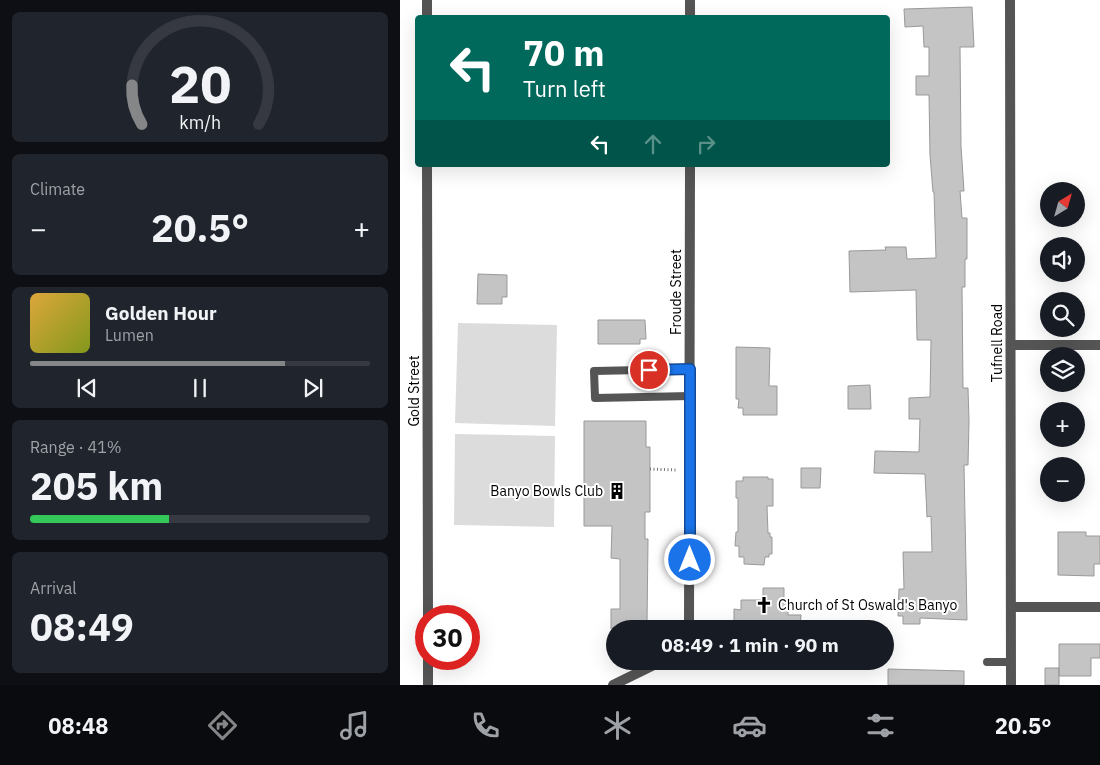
<!DOCTYPE html>
<meta charset="utf-8">
<style>
body{margin:0;font-family:"IBM Plex Sans",sans-serif;background:#20242c;color:#f1f3f6;height:100vh;display:flex;flex-direction:column;font-size:19px;white-space:nowrap}
*{box-sizing:border-box;margin:0}
p{font-size:16px;color:#9ea1a6}
.icon{flex:none;width:28px;height:28px;fill:none;stroke:currentColor;stroke-width:2;stroke-linecap:round;stroke-linejoin:round}
.map{position:relative;flex:1;overflow:hidden}
.side{display:flex;flex-direction:column;gap:12px;padding:12px;background:#0d0f14;width:400px}
.side>*{flex:none}
.top-card{position:absolute;left:15px;top:15px;width:475px;height:152px;border-radius:5px;box-shadow:0 5px 20px #0002;background:#00695c;color:#fff;overflow:hidden}
.needle{width:32px;rotate:37deg}
.tools{position:absolute;left:640px;top:182px;display:grid;gap:10px}
.tools a{display:grid;place-items:center;width:45px;height:45px;border-radius:50%;background:#171b24;box-shadow:0 5px 20px #0002;font-size:25px}
.speed{position:absolute;left:15px;top:605px;display:flex;gap:10px;font-size:25px;font-weight:700;text-align:center}
.speed>*{display:grid;place-content:center;width:65px;height:65px;border-radius:50%;background:#171b24;box-shadow:0 5px 20px #0002;line-height:1}
.speed .limit{border:8px solid #d22;background:#fff;color:#111}
.pin{position:absolute;display:grid;place-items:center;width:42px;height:42px;color:#fff;margin:-21px;border:2px solid #fff;border-radius:50%;box-shadow:0 1px 5px #0007}
.me{position:absolute;width:55px;margin:-28px;rotate:0deg;stroke-linejoin:round;filter:drop-shadow(0 0 4px #0008)}
.turn{display:flex;align-items:center;gap:18px;height:105px;padding:0 25px;font-size:22px}
.turn .icon{width:65px;height:65px;stroke-width:2.5}
.turn b{display:block;font-size:35px;line-height:42px}
.lanes{display:flex;align-items:center;height:48px;padding:0 25px;background:#0003;justify-content:center;gap:25px;direction:ltr}
.lanes .off{opacity:.35}
.big{font-size:38px;font-weight:700;line-height:1.1}
.side .card{flex:1;display:flex;flex-direction:column;justify-content:center;gap:8px;min-width:0;padding:0 18px;border-radius:8px;background:#20242c}
.side .dial{align-items:center;gap:0}
.dial svg{height:130px;overflow:visible;fill:none;stroke:#363941;stroke-width:7;stroke-linecap:round;text-anchor:middle}
.dial text{fill:#f1f3f6;stroke:none}
.song{display:flex;align-items:center;gap:15px}
.cover{width:60px;height:60px;border-radius:8px;background:linear-gradient(135deg,hsl(40 70% 55%),hsl(70 70% 35%))}
.played{height:5px;border-radius:2px;background:linear-gradient(90deg,#858687 75%,#363941 75%)}
.keys{display:flex;justify-content:space-around;direction:ltr}
.heat{display:flex;justify-content:space-between;align-items:center;font-size:28px;direction:ltr}
.charge{height:8px;border-radius:4px;background:linear-gradient(90deg,#34c759 41%,#363941 0)}
.trip{position:absolute;left:206px;top:620px;width:288px;height:50px;border-radius:25px;background:#171b24;box-shadow:0 5px 20px #0002;font-weight:700;line-height:50px;text-align:center}
.dock{display:flex;height:80px;justify-content:space-around;align-items:center;background:#090b0e;color:#9ea1a6}
.dock .icon{width:35px;height:35px}
.dock .current{color:#858687}
.dock b{font-size:22px;color:#f1f3f6}
main{display:flex;flex:1;min-height:0}
.map>svg:first-child{display:block}
.green{fill:#dcdcdc}
.building{fill:#c4c4c4;stroke:#999}
.lines{fill:none;stroke-linecap:round;stroke-linejoin:round}
.path{stroke:#777;stroke-width:3;stroke-dasharray:1 2.5;stroke-linecap:butt}
.service{stroke:#555;stroke-width:8}
.minor{stroke:#555;stroke-width:10}
.tertiary{stroke:#555;stroke-width:10}
.route-casing{stroke:#114b97;stroke-width:12}
.route{stroke:#1a73e8;stroke-width:9}
.labels{text-anchor:middle;stroke-width:4;stroke-linejoin:round;paint-order:stroke}
.street-label{font-size:14px;fill:#000;stroke:#fff}
.poi-label{font-size:14px;fill:#000;stroke:#fff;text-anchor:end}
</style>
<main>
<section class="side">
<div class="card dial"><svg viewBox="0 0 100 80">
<path d="M14 69A42 42 0 1 1 86 69"/>
<path d="M14 69A42 42 0 0 1 8 45" stroke="#858687"/>
<text x="50" y="56" font-size="32" font-weight="700">20</text>
<text x="50" y="72" font-size="11">km/h</text>
</svg></div>
<div class="card"><p>Climate</p>
<div class="heat"><a>−</a><b class="big">20.5°</b><a>+</a></div>
</div>
<div class="card">
<div class="song"><i class="cover"></i><div><b>Golden Hour</b><p>Lumen</p></div></div>
<div class="played"></div>
<div class="keys"><svg class="icon" aria-label="previous" viewBox="0 0 24 24"><path d="M18 5L8 12l10 7zM5 5v14"/></svg><svg class="icon" aria-label="pause" viewBox="0 0 24 24"><path d="M8 5v14M16 5v14"/></svg><svg class="icon" aria-label="next" viewBox="0 0 24 24"><path d="M6 5l10 7-10 7zM19 5v14"/></svg></div>
</div>
<div class="card"><p>Range · 41%</p><b class="big">205 km</b><div class="charge"></div></div>
<div class="card"><p>Arrival</p><b class="big">08:49</b></div>
</section>
<div class="map">
<svg width="700" height="685" viewBox="0 0 700 685">
<rect width="100%" height="100%" fill="#fff"/>
<!-- green -->
<path class="green" d="M58,323l99,2 -2,101 -100,-3z
M55,434l100,2 -1,91 -100,-2z"/>
<!-- building -->
<path class="building" d="M572,7l2,40h-14l1,99 3,45h-4l2,27h5v41h-2v28h-3l1,101h5l1,33 -1,44h-4l3,155 -47,-2v6h-17v-8h-5l1,-27h5l-1,-37h29l-1,-36 -4,1 -2,-43 -51,-1 1,-22 44,1 1,-33h-11v-21l21,-1 1,-57h-14l-1,-50 -66,2 -1,-41 37,-1 -1,-3h21l1,12 29,-1 -2,-66h-1l-3,-37 -1,-60h-13v-19h13v-29h-5l-1,-21 -18,1 -1,-18z
M78,274l29,1v22h-5v7h-25z
M198,320h47l1,19h-6v5h-42z
M336,347l34,1 -1,38h8v29h-34v-7h-5l1,-9h-3z
M470,385l1,24h-23v-23z
M184,421h62v26h4v65h-5v27h3l-1,85h-3v5h-33v-20h9v-50l-9,-1 1,-32h-28z
M401,468h20l-1,20h-19z
M343,477h25v2h5v27h-6l1,27h2v4h2v17h-3v3h-4l-1,8 -20,-1v-7h-5v-11h-4l1,-14h2v-34h-2v-17h7z
M658,532h28v4h14v28h-6v12l-36,-1z
M363,588h21v13h4v14h13l-1,14h-66v-20l7,1v-10h22z
M659,644h41v14h-9v18h-32z
M645,668h14v17h-14z
M488,669l76,2v14h-76z"/>
<g class="lines">
<!-- path -->
<path class="path" d="M250,469l27,1"/>
<!-- service -->
<path class="service" d="M290,369l-96,2 1,27 96,-2
M587,662h24"/>
<!-- minor -->
<path class="minor" d="M27,0v18
M290,18v-18
M27,165l1,451
M611,345h89
M612,607h88
M289,629l1,-464
M28,659v26
M213,685l49,-24"/>
<!-- tertiary -->
<path class="tertiary" d="M610,0l1,685"/>
</g>
<g class="lines">
<!-- route casing -->
<g class="route-casing">
<path id="route" d="M249,370l41,-1v191"/>
</g>
<!-- route -->
<use href="#route" class="route"/>
</g>
<!-- icons -->
<defs>
<g id="building-bare" transform="scale(1.35)"><path d="M-4-6H4V6H1V3H-1V6H-4ZM-2.5-4.3h1.7v1.8h-1.7ZM.8-4.3h1.7v1.8H.8ZM-2.5-1h1.7V.8h-1.7ZM.8-1h1.7V.8H.8Z" fill="#000" stroke="#fff" stroke-width="2.5" paint-order="stroke"/></g>
<g id="church-bare" transform="scale(1.35)"><path d="M-1.2-6h2.4v3.5h3.3v2.4h-3.3V6h-2.4V-.1h-3.3v-2.4h3.3Z" fill="#000" stroke="#fff" stroke-width="2.5" paint-order="stroke"/></g>
</defs>
<g fill-rule="evenodd">
<use href="#building-bare" x="217" y="491"/>
<use href="#church-bare" x="364" y="605"/>
</g>
<g class="labels">
<!-- street labels -->
<g class="street-label">
<text transform="translate(276 292) rotate(-90)" y="5">Froude Street</text>
<text transform="translate(597 343) rotate(-90)" y="5">Tufnell Road</text>
<text transform="translate(14 391) rotate(-90)" y="5">Gold Street</text>
</g>
<!-- poi labels -->
<g class="poi-label">
<text x="203" y="496">Banyo Bowls Club</text>
<text x="378" y="610" text-anchor="start">Church of St Oswald's Banyo</text>
</g>
</g>
</svg>
<div class="tools">
<a><svg class="needle" viewBox="-14 -14 28 28"><path d="M0-13l5 13h-10z" fill="#e53935"/><path d="M0 13l5-13h-10z" fill="#9ea1a6"/></svg></a>
<a><svg class="icon" aria-label="sound" viewBox="0 0 24 24"><path d="M4 9h4l5-4v14l-5-4H4zM17 9q2 3 0 6"/></svg></a>
<a><svg class="icon" aria-label="search" viewBox="0 0 24 24"><circle cx="10" cy="10" r="6"/><path d="M15 15l6 6"/></svg></a>
<a><svg class="icon" aria-label="layers" viewBox="0 0 24 24"><path d="M12 4l9 5-9 5-9-5zM3 14l9 5 9-5"/></svg></a>
<a>+</a>
<a>−</a>
</div>
<div class="speed"><div class="limit">30</div></div>
<div class="pin" style="left:249px;top:370px;background:#d93025"><svg class="icon" aria-label="arrive" viewBox="0 0 24 24"><path d="M6 21V4h12l-3 4 3 4H6"/></svg></div>
<svg class="me" style="left:290px;top:560px" viewBox="-20 -20 40 40"><circle r="17" fill="#1a73e8" stroke="#fff" stroke-width="3"/><path d="M0-11L8 9 0 5-8 9z" fill="#fff"/></svg>
<div class="trip">08:49 · 1 min · 90 m</div>
<div class="top-card">
<div class="turn"><svg class="icon" aria-label="left" viewBox="0 0 24 24"><path d="M17 20v-9H6M10 6l-5 5 5 5"/></svg><div><b>70 m</b>Turn left</div></div>
<div class="lanes"><svg class="icon" aria-label="left" viewBox="0 0 24 24"><path d="M17 20v-9H6M10 6l-5 5 5 5"/></svg><svg class="icon off" aria-label="ahead" viewBox="0 0 24 24"><path d="M12 20V5M6 11l6-6 6 6"/></svg><svg class="icon off" aria-label="right" viewBox="0 0 24 24"><path d="M7 20v-9h11M14 6l5 5-5 5"/></svg></div>
</div>
</div>
</main>
<nav class="dock">
<b>08:48</b>
<svg class="icon current" aria-label="directions" viewBox="0 0 24 24"><path d="M12 3l9 9-9 9-9-9zM9 14v-3h6M13 9l2 2-2 2"/></svg>
<svg class="icon" aria-label="music" viewBox="0 0 24 24"><path d="M9 18V5l10-2v13"/><circle cx="6" cy="18" r="3"/><circle cx="16" cy="16" r="3"/></svg>
<svg class="icon" aria-label="phone" viewBox="0 0 24 24"><path d="M5 4h4l2 5-3 2q2 4 5 5l2-3 5 2v4C11 20 4 13 5 4z"/></svg>
<svg class="icon" aria-label="climate" viewBox="0 0 24 24"><path d="M12 3v18M4 7l16 10M4 17L20 7"/></svg>
<svg class="icon" aria-label="car" viewBox="0 0 24 24"><path d="M5 17H2v-5l4-1 3-4h7l3 4 3 1v5h-3M9 17h6M6 11h13"/><circle cx="7" cy="17" r="2"/><circle cx="17" cy="17" r="2"/></svg>
<svg class="icon" aria-label="filters" viewBox="0 0 24 24"><path d="M4 7h16M4 17h16"/><circle cx="9" cy="7" r="2"/><circle cx="15" cy="17" r="2"/></svg>
<b>20.5°</b>
</nav>
